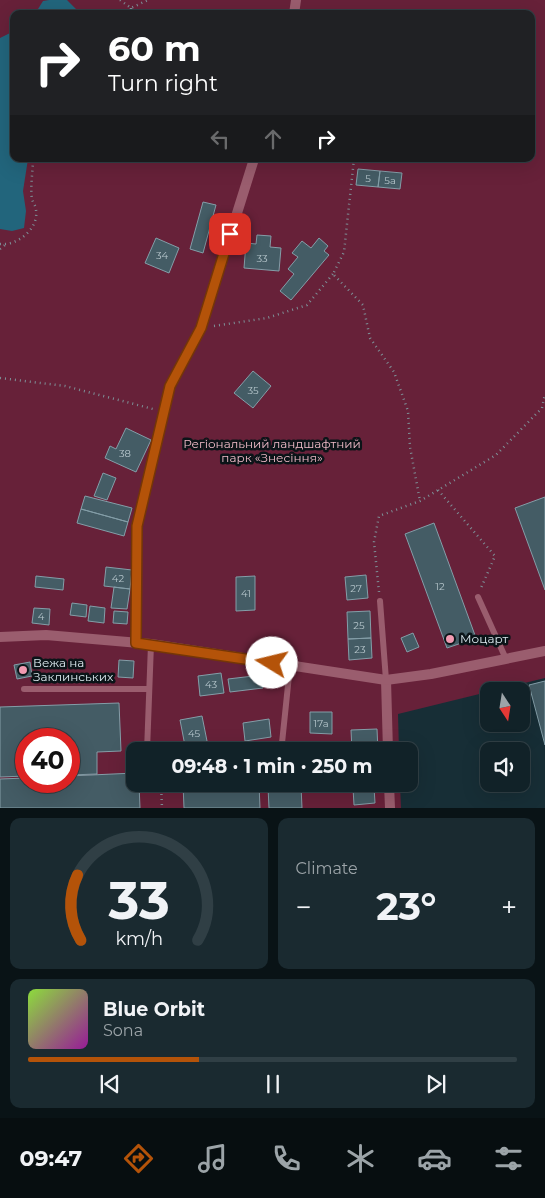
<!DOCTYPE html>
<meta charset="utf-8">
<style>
body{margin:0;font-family:Montserrat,sans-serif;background:#1a2a30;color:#f1f3f6;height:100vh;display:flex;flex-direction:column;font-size:19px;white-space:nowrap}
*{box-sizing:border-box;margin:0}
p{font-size:16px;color:#9ca4a8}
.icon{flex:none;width:28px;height:28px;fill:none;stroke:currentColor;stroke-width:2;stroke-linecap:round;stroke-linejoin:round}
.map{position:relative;height:808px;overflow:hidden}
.side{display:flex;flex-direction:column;gap:10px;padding:10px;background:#091316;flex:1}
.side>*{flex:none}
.top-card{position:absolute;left:10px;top:10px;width:525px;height:152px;border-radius:10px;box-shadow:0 5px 20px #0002,0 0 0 1px #303f45;background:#202124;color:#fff;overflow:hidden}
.needle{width:32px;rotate:168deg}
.fabs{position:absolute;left:480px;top:682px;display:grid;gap:10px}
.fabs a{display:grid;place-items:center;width:50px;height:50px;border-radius:10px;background:#112228;box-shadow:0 5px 20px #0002,0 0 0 1px #303f45;font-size:25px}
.speed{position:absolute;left:15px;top:728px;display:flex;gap:10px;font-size:25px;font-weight:700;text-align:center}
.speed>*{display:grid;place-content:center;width:65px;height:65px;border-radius:50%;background:#112228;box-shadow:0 5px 20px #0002,0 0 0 1px #303f45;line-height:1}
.speed .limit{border:8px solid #d22;background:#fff;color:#111}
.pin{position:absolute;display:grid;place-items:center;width:42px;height:42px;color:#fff;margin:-21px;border-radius:10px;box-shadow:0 2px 8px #0006}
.me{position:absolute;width:55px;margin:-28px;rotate:279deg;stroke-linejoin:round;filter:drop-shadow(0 0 4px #0008)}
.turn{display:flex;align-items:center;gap:18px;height:105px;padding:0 15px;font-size:22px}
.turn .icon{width:65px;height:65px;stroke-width:2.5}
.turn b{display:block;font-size:35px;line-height:42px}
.lanes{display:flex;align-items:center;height:48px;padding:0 15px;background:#0003;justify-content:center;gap:25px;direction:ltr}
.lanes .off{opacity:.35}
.big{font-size:38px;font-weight:700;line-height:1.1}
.side .card{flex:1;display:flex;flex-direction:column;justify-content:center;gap:8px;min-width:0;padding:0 18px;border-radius:10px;background:#1a2a30}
.side .dial{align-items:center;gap:0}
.dial svg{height:130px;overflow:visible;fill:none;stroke:#303f45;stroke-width:7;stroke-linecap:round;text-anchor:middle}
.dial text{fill:#f1f3f6;stroke:none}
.song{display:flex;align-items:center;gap:15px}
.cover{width:60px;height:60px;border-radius:8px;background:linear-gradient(135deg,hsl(90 70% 55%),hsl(300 70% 35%))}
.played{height:5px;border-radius:2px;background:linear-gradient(90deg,#b45309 35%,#303f45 35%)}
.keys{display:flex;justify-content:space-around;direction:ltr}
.heat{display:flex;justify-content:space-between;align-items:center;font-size:28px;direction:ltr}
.side .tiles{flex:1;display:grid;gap:10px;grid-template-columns:1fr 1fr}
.card:last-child{grid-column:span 2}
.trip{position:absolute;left:126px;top:742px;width:292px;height:50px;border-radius:10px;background:#112228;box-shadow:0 5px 20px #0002,0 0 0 1px #303f45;font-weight:700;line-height:50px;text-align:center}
.tabs{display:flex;height:80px;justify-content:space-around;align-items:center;background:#070e10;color:#9ca4a8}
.tabs .icon{width:35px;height:35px}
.tabs .on{color:#b45309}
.tabs b{font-size:22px;color:#f1f3f6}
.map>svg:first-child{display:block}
.green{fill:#672139;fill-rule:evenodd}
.water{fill:#22657c}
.building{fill:#445c65;stroke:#849ea8}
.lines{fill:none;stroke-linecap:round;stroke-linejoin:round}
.path{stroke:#7e9097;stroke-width:2.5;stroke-dasharray:1 4;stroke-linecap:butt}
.service{stroke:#9a5d6e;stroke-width:6}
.minor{stroke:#9a5d6e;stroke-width:10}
.tertiary{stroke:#9a5d6e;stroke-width:10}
.route-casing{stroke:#753606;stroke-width:12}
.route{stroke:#b45309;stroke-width:9}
.poi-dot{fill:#f19ab1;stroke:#0b1418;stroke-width:2}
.labels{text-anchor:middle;stroke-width:5;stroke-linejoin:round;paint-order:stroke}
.number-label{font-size:10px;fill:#b6c6cc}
.park-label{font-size:12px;fill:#f1bcc9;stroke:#0b1418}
.poi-label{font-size:12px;fill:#dce9ef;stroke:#0b1418;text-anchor:start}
</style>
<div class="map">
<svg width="545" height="808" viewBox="0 0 545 808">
<rect width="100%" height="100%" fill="#172e36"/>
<!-- green -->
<path class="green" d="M0,0h545v678l-147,36 1,37h-264v33h265l1,24h-401zM14,14h517v145h-517zM26,739h43v42h-43z"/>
<!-- water -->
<path class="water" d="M49,0h18l9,9 11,5h-50l1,-5 5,-8z
M14,31v128h14l-5,32 3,20 -2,17 -12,3 -12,-2v-191z"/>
<!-- building -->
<path class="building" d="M358,169l22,2 -2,16 -22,-2z
M380,171l22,2 -2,16 -22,-2z
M203,202l13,3 -13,48 -13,-4z
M257,235l14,1 -1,11 11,1 -2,23 -35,-3 2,-25 10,1z
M156,238l23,10 -10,25 -24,-10z
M319,238l9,8 -4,5 5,4 -38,45 -11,-9 14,-17 -6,-5 10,-12 -6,-4 10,-12 9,7z
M253,371l18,15 -18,22 -19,-15z
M126,428l25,12 -15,32 -31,-14 5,-12 6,3z
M103,473l13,5 -9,22 -13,-4z
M85,496l47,12 -4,14 -47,-13z
M545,497v93l-30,-82z
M81,509l47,13 -4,14 -47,-13z
M434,523l42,115 -29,10 -42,-114z
M106,567l26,3 -2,19 -26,-3z
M366,575l2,23 -21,2 -2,-23z
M36,576l28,3 -1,11 -28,-3z
M255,576v34l-19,1v-34z
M114,587l16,2 -3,20 -16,-1z
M72,603l15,2 -1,12 -16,-2z
M90,606l15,2 -1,15 -16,-2z
M34,608l16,1 -1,16 -17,-2z
M114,611l14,1 -1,12 -14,-1z
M370,611l1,27 -23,1 -1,-27z
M413,633l6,14 -12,5 -6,-14z
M371,638l1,20 -23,2 -1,-21z
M119,660l15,1 -1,17 -15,-1z
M30,662l2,14 -15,3 -3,-14z
M221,673l3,20 -24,3 -2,-20z
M262,675l1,13 -33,4 -2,-13z
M545,681v64l-16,-60z
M119,703l2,48 -24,1v22l-28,1v-36h-43v37l-26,1v-70z
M310,712h22v22l-22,-1z
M202,716l6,30 -22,5 -6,-31z
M269,719l2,18 -26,4 -2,-18z
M377,729l1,22h-26l-1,-21z
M135,773v11h4l1,24h-140v-29l26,-1v3h43v-5z
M183,784h76l1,24h-76z
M301,786l1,22h-33l-1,-21z
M374,787l1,16 -21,2 -1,-17z"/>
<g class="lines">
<!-- path -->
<path class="path" d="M120,0l11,8 17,-8
M131,14v-6
M354,159l-10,93 -11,22 30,31 7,33 24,34 14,39 2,36 10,54
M0,244c17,2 39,-15 36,-34 0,-4 -3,-7 -4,-11 -2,-11 1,-29 1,-40
M0,249l5,-4
M214,326l53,-8 40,-13 26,-31
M0,378l65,8 88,23
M438,490l57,66 -14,32
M379,592l-5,-50 5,-26 41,-15 76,-46 46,-47 3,-14
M161,784l1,24"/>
<!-- service -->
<path class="service" d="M478,597l28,62
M380,601l6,79
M24,689h125
M147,751l4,-107
M256,751l22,-4 4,-4 8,-77
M130,761l5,-3"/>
<!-- minor -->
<path class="minor" d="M294,14l2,-14
M136,643l1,-117 33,-140 31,-58 53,-169
M386,680l2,71
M389,784l1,24"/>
<!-- tertiary -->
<path class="tertiary" d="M0,637l46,-2 105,9 235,36 45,-6 114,-23"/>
</g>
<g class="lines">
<!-- route casing -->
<g class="route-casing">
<path id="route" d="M230,234l-29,94 -31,58 -33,140 -1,117 136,20"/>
</g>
<!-- route -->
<use href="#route" class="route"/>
</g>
<!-- markers -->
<g class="poi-dot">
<circle cx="450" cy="639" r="5"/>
<circle cx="23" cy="670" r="5"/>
</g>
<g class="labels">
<!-- number labels -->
<g class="number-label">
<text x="368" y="182">5</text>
<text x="390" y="184">5а</text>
<text x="162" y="259">34</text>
<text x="262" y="262">33</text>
<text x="253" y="394">35</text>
<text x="125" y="457">38</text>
<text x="118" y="582">42</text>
<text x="440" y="590">12</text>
<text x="356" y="592">27</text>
<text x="246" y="597">41</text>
<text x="41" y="620">4</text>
<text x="359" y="629">25</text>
<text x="360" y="653">23</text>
<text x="211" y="688">43</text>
<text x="321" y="727">17а</text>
<text x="194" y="737">45</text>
</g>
<!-- park labels -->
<g class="park-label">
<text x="272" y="448">Регіональний ландшафтний<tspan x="272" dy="14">парк «Знесіння»</tspan></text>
</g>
<!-- poi labels -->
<g class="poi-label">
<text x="460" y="643">Моцарт</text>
<text x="33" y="667">Вежа на<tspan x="33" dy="14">Заклинських</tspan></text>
</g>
</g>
</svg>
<div class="fabs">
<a><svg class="needle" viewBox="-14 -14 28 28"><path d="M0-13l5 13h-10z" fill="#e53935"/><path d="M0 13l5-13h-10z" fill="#9ca4a8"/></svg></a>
<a><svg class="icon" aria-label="sound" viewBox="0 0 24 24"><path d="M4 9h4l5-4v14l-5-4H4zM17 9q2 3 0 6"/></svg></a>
</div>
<div class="speed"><div class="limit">40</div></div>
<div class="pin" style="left:230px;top:234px;background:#d93025"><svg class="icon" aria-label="arrive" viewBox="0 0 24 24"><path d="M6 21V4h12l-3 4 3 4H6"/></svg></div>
<svg class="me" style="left:272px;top:663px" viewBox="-20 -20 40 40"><circle r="19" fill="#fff"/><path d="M0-13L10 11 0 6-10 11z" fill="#b45309"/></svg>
<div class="trip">09:48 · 1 min · 250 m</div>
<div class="top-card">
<div class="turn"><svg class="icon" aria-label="right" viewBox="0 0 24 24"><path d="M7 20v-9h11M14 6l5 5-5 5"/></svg><div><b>60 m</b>Turn right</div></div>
<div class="lanes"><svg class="icon off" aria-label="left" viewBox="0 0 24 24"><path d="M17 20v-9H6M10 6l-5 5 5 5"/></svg><svg class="icon off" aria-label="ahead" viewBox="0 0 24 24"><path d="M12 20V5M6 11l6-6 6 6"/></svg><svg class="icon" aria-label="right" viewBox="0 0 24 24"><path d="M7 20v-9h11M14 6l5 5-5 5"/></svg></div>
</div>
</div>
<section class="side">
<div class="tiles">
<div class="card dial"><svg viewBox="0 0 100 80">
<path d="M14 69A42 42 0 1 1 86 69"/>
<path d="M14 69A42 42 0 0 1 12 29" stroke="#b45309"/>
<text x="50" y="56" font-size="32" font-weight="700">33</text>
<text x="50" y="72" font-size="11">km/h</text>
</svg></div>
<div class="card"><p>Climate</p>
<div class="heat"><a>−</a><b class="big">23°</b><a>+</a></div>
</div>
<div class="card">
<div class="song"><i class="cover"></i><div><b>Blue Orbit</b><p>Sona</p></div></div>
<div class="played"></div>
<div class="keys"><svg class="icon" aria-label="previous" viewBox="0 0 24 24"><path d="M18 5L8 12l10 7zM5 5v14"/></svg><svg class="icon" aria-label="pause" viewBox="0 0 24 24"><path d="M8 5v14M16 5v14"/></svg><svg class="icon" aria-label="next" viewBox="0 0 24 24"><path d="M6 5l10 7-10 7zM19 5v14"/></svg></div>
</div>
</div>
</section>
<nav class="tabs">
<b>09:47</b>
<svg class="icon on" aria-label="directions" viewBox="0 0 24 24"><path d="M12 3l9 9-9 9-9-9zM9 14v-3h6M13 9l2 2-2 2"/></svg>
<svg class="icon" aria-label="music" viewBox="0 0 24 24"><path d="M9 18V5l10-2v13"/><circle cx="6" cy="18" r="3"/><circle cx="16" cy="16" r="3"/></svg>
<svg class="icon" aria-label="phone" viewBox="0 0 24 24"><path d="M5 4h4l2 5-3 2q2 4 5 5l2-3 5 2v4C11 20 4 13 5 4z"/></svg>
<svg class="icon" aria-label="climate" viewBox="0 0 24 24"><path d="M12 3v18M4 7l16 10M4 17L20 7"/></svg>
<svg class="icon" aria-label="car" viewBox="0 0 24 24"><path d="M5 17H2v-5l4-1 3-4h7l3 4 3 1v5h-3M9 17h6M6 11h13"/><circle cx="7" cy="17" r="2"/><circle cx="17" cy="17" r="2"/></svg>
<svg class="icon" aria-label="filters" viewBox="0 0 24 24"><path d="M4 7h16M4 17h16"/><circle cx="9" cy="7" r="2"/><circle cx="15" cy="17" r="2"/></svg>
</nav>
